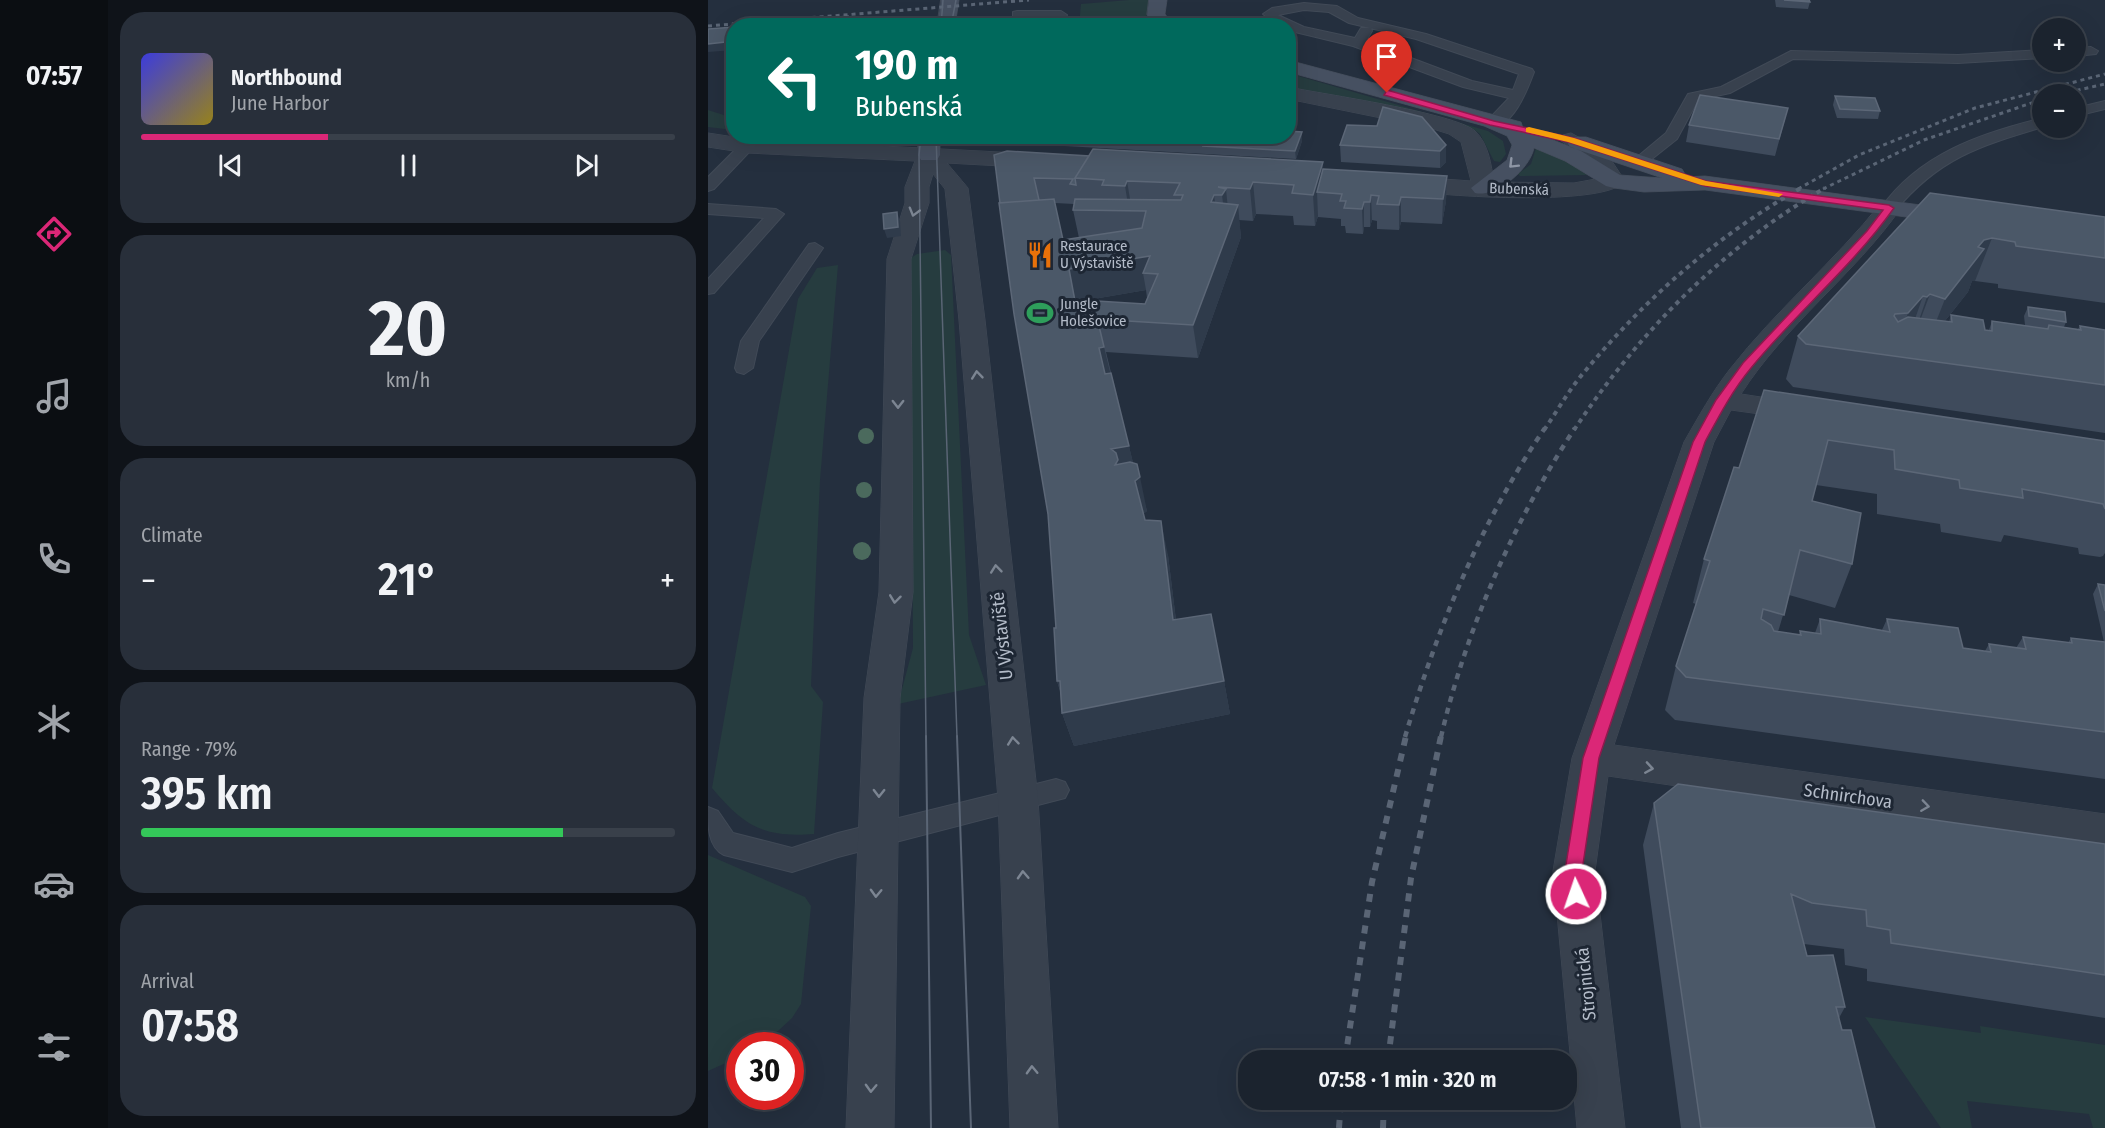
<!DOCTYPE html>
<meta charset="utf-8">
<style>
body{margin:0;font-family:"Fira Sans Condensed",sans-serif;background:#282f3a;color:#f1f3f6;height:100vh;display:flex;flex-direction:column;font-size:22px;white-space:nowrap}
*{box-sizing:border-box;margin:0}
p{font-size:20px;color:#a0a4aa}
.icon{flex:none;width:33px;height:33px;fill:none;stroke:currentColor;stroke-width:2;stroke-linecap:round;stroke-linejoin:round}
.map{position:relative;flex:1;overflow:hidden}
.sheet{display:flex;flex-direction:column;gap:12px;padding:12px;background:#0f1319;width:600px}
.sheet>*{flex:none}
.guide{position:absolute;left:18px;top:18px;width:570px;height:126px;border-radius:24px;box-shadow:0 6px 24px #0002,0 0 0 2px #39404a;background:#00695c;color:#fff;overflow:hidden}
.tools{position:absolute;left:1324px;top:18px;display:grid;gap:12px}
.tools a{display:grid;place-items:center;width:54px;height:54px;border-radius:50%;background:#1b232e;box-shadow:0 6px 24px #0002,0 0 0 2px #39404a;font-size:30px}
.speed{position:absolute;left:18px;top:1032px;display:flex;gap:12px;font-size:30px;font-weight:700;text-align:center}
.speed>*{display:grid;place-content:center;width:78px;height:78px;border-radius:50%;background:#1b232e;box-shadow:0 6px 24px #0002,0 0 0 2px #39404a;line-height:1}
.speed .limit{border:9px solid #d22;background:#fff;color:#111}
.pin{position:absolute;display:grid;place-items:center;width:51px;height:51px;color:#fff;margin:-62px -26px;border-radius:50% 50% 50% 0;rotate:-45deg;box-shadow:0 0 6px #0007}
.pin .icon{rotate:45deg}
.me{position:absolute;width:66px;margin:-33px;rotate:357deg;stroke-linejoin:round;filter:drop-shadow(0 0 4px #0008)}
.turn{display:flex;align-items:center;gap:21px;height:126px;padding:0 30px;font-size:27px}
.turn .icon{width:78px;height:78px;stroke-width:2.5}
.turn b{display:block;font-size:42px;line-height:51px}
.big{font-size:45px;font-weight:600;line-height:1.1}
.sheet .widget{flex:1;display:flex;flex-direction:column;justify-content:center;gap:9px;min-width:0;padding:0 21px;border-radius:24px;background:#282f3a}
.sheet .dial{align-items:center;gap:0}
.dial b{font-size:78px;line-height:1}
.song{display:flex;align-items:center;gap:18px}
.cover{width:72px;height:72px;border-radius:9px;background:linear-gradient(135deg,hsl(240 70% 55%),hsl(50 70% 35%))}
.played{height:6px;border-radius:3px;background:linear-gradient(90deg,#db2777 35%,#39404a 35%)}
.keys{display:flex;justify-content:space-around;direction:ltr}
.heat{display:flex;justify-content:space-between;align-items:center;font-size:33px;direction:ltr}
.charge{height:9px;border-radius:4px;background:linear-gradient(90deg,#34c759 79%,#39404a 0)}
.trip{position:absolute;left:530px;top:1050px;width:339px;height:60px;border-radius:24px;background:#1b232e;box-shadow:0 6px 24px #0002,0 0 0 2px #39404a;font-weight:600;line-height:60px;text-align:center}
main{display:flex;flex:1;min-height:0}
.tab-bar{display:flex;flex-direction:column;width:108px;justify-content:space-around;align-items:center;background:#0b0e12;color:#a0a4aa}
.tab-bar .icon{width:42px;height:42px}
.tab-bar .selected{color:#db2777}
.tab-bar b{font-size:27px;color:#f1f3f6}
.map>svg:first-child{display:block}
.green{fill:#263c3f}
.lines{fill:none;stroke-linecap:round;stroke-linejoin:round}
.lane-casing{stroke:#414a57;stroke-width:2}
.street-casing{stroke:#414a57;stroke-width:1}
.secondary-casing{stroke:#414a57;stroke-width:1}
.lane{fill:#38414e;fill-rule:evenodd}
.street{fill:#38414e;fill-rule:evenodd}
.secondary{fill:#465061;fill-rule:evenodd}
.tram-far1{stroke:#5a6575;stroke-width:1.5}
.tram{stroke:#5a6575;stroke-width:2}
.rail-far3{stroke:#5a6575;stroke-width:3;stroke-dasharray:4 4;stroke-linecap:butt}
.rail-far2{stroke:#5a6575;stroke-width:4;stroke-dasharray:4.5 4.5;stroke-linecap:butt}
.rail-far1{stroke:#5a6575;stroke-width:4.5;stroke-dasharray:6 6;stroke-linecap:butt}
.rail{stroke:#5a6575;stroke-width:6;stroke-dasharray:8 8;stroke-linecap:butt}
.tree{fill:#4b6a5d}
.wall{fill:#3f4b5c;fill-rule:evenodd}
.shaded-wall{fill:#2f3b4b}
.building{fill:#4b5868;stroke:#5c6777;stroke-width:1.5;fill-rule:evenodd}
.oneway{stroke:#8e96a5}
.oneway2{stroke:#7c8592}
.route{fill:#db2777;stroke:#8e194d;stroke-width:1.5}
.slow{fill:#f59e0b}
.labels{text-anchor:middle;stroke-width:6;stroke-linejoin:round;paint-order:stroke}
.far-street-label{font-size:15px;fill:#b4bcc9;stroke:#1d2633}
.far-poi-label{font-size:15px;fill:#b4bcc9;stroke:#1d2633;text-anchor:start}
.street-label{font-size:18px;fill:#b4bcc9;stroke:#1d2633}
</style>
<main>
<nav class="tab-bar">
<b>07:57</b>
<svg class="icon selected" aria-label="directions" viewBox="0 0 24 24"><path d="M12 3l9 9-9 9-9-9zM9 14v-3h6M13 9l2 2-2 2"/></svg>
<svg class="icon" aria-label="music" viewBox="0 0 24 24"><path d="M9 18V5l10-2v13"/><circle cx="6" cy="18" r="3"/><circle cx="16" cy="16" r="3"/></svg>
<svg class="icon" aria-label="phone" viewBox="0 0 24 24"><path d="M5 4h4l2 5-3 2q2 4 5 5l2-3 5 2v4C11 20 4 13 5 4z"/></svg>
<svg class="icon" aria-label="climate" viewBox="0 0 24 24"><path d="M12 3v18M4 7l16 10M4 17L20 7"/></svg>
<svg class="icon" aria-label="car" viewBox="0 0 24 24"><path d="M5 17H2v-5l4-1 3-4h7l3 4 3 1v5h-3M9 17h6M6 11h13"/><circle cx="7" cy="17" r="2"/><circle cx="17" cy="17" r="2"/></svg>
<svg class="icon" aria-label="filters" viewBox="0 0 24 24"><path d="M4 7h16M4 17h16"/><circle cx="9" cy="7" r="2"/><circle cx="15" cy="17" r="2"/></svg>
</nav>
<section class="sheet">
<div class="widget">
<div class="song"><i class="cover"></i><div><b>Northbound</b><p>June Harbor</p></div></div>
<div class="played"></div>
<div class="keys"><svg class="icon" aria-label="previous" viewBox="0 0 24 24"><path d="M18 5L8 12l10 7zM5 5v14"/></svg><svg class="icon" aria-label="pause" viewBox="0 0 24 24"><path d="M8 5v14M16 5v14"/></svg><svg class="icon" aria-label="next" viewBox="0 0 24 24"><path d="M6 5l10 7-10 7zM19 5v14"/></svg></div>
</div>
<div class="widget dial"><b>20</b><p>km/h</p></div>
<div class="widget"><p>Climate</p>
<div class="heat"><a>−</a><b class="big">21°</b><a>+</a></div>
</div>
<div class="widget"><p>Range · 79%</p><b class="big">395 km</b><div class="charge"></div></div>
<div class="widget"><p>Arrival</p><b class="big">07:58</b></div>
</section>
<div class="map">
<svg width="1397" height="1128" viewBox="0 0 1397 1128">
<rect width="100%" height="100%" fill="#242f3e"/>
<!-- green -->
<path class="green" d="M421,0h23l-9,25 -64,1 2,-22z
M580,73l200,58 15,10 3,13 -6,8 -6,-1 -14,-27 -7,-5 -184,-40z
M0,110l25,8v12l-25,-3z
M828,148l22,7 29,20 -67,1 -2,-2 13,-10z
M237,250l6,5 18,380 17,50 -88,19 15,-56 -2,-390 6,-4z
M130,265l-18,215 -9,206 12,16 -9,132c-51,4 -70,-8 -102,-46l86,-489 19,-31z
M0,855l97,42 6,9 -10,98 -9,14 -27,25 -25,3 -1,11 -31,14z
M1157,1017l116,16 -1,-7 125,19v83h-12l-4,-14 -122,-13 5,27h-31z"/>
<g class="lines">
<!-- lane casing -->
<g class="lane-casing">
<path id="lane" d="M596,3l33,3 21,12 68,16 106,35 2,3c-6,16 -22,60 -46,54l-2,-3 2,-3 21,-22 -46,-11 -110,-41 -58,-14 -7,-2v-4h-10l-15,-12 9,-6zM596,10l25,2 20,11 67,16 103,35 -6,16 -41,-9 -106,-40 6,-10 -1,-3h-10l-6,10 -51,-11 -26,-12z
M309,11h44l6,4 -6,11h-13l4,-7 -39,-1v-6z
M1383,47l7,4 -2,3 -20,2v-8z
M1335,50v8l-85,5 -165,-4 -63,34 -32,7 -21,39 -34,27h-10l-3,-3 36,-30 22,-39 33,-7 70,-36 167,4z
M1397,101v8l-29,7v-8z
M1335,118v9c-64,19 -104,31 -148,84h-12l-2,-3c38,-54 100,-75 162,-90z
M39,142l5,1 2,3 -2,3 -38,40 -6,2v-14l34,-34z
M0,204l68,5 8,5 -70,79 -6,1v-15l56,-61 -56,-4z
M107,243l8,5 -64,93 -6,27 -9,6 -7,-2 -2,-4 6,-27 68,-97z
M348,779l9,3 4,8 -4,8 -227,59 -46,15 -68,-17c-16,-8 -16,-28 -16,-48l10,4 15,22 59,15 46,-15z"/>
</g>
<!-- street casing -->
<g class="street-casing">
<path id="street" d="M580,87c34,7 167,26 187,44 14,13 16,34 19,51l80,1 27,-5 -11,-16 -30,-22 3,-5 8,-2 35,19 19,29c-18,27 -198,15 -232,7l-3,-5 3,-5 8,-2 70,5 -10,-39 -12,-8 -19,-6 -142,-29z
M0,133l39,6 291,15 8,2 3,5 -3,5 -8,2 -91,-5 21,25 17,132 53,479 20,329h-48l-12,-329 -39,-479 -14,-131 -12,-15 -4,13v16l-18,56 2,333 -13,106 -6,430h-48l18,-430 15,-106 8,-333 18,-56v-16l10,-26 -168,-8 -39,-6z
M1181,201l8,2 4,5c-47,67 -116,117 -160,186l72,11 4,6 -4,6 -10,3 -72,-10 -17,32 -100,303 491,69v34l-497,-72 -13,95 30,257h-48l-24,-257 19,-113 112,-316c15,-26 28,-50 46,-73 46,-59 104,-107 151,-166z"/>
</g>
<!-- secondary casing -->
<g class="secondary-casing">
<path id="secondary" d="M233,0h18l-4,26h-18z
M441,0h18l-2,14 9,12h-19l-8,-11z
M580,60l233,62 2,6 58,23 39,24 42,3 -92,-31 -3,-5 3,-5h16l96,32 3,5 -2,3 22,-1 253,34 8,2 4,5 -4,5 -8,2 -253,-34 -61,2 -30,-4 -8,-2 -41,-25 -31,-13c-4,21 -38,50 -59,45l-4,-5 36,-28 5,-15 -5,-9 -23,-10 -196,-54z
M210,136h22v19l-3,5h-16l-3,-5z"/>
</g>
<!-- lane -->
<use href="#lane" class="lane"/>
<!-- street -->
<use href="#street" class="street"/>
<!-- secondary -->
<use href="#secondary" class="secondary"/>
<!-- tram-far1 -->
<path class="tram-far1" d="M233,26l2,-26
M243,26l5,-26
M213,136l-2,19 7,582
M228,136l21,601"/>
<!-- tram -->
<path class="tram" d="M218,736l5,392
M249,736l14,392"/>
<!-- rail-far3 -->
<path class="rail-far3" d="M0,26l321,-26
M1353,94l44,-10
M1090,189l61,-34 116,-47 130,-34
M1115,189l101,-49 119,-41"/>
<!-- rail-far2 -->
<path class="rail-far2" d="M836,430c14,-20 26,-42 42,-60 61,-73 132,-135 215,-182
M866,430c65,-98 149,-183 251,-242"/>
<!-- rail-far1 -->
<path class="rail-far1" d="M697,737c32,-108 76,-216 140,-309
M733,737c25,-108 73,-216 134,-309"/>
<!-- rail -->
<path class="rail" d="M637,1060l27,-178 34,-146
M680,1060l23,-182 30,-142
M631,1128l2,-28
M675,1128l1,-28"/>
</g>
<!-- trees -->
<g class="tree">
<circle cx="158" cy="436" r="8"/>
<circle cx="156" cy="490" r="8"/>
<circle cx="154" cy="551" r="9"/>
</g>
<!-- wall -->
<path class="wall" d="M1067,0h34l1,2 -2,7 -32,-2z
M1127,96l45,15 -2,8 -41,-1 -4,-13z
M1080,108l-13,48 -89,-14 3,-17z
M714,117l24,45 -6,6 -99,-6 -1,-17 37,-19z
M594,132v9l-6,18 -302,-17 -1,-6h295z
M286,155l95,1 234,6v7l124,7 -1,25 -4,23 -41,-2 -2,8 -22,-1v-8l-5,-1 -2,7h-6l-1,7 -17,-1 -1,-7h-4v-7l-23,-2v-1l-3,10 -21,-1 -1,-9 -37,-2 -3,7 -14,-1 2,17 -43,121 -92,-6 27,111 14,48 -4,3 2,6 23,35 8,65 48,61 6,33 -156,32 -12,-33 -2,-22 -3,-10 -1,-53 -8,-114 -48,-311zM347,203l19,1 -1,6 6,28 -16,2zM438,290l1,8 -2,6 -54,9 -13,-1 -2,-10z
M1222,193l175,24v86l-107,-15v-4l-23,-3h-3l-4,11 -23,29 4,1 2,-7 34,15h4l3,-9 33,4 -1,-9 4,-9 38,15 -2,5 14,2 2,-3 25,4v103l-312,-46 -7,-8 12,-43z
M1056,390l341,51v112l-2,3 -3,1 -21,-3 -1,-6 -74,-13 -3,7 -60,-10 -1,-8 -63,-10v-20l-61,-9 -4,16 40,63 -17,44 -46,-13 -11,37 21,3 1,-4 15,2 5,-14 62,11 5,-11 76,29 22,3 4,-7 27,4 7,-11 45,6 3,-5 33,4 -11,-48 5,-10 7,1v194l-430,-59 -10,-10 11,-44 20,-62 -3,-1 11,-44 35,-91z
M946,803l451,41v174l-238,-37v-12l-22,-4 -1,-16 -40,-5 3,12 38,51 -6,11 3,12 33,98h-194l-38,-283z"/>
<!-- shaded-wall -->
<path class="shaded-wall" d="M140,16l3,8v2h-5z
M26,41v9l-26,2v-8z
M594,132v9l-6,18 -1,-8z
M494,136h11l-10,10z
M738,145v17l-6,6v-17z
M615,162l1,31 -7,-1 1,24 -3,10 -2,-31z
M739,176l-1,25 -4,23 1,-25z
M419,181l5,30h-3l-4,-25z
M545,182l3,32 -3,7 -3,-32z
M518,189l3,31 -3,7 -4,-32z
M506,195l4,31 -7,-24z
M663,195l1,25 -2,7v-25z
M693,197v25l-2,8v-25z
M656,202v25l-1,7 -1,-25z
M530,205l3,32 -43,121 -5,-33z
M189,212l3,9 1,15 -14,2 -3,-9z
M1284,238l-17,43h-3l-4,11 -40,50 17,-43 33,-52 6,-7z
M442,256l-7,17 3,17 -70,12 3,16 -10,-49z
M1222,294l-16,43 -2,3 15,-43z
M1215,296l-15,43 -15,17 15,-43z
M396,347l8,33 -6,2 -7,-34z
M421,446l8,34 3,-3 7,34 -5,4 -20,-16 -11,-50z
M453,521l7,34 12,99 -7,-34z
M349,681h167l6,33 -156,32 -12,-33 6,-1z"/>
<!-- building -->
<path class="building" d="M1076,0h25l1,2z
M140,16l-2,10h-101z
M26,27v14l-26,3v-15z
M992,95l88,13 -9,31 -90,-14z
M1127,96l40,2 5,13 -40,-2z
M675,107l39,10 24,28 -6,6 -100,-6 7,-20 30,1z
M580,131l14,1 -7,19 -92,-5 5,-10h80z
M330,136h33l1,3z
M385,149l230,13 -10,33 -21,-2 2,-8 -41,-3 -3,7 -32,-2 8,2 -4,6h-8l-3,7 27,3 -45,120 -115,-7 -2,4 16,-2 2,7 5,-1 5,21 -5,1 6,26 6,-1 18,73 -18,3 5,4 2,7 -3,5 15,-3 7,2 3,13 -5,4 10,39 16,1 12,99 38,-6 13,67 -162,32 -2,-32h-3l-3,-53h2l-8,-114 -34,-200 -15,-111 55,-4 9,41 79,-12 4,-17 -73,-1 2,-11 106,1 2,-5h-9l6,-12 -53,-2 -2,5 -23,-1 2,-5 -29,-2zM442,256l-7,17 15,1 -13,30 -48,-3 -6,12 -14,-1 -8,-43z
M299,151l82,5 -14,22 1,7 -6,-1 3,-5 -39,-1 5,22 -39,3 -6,-48z
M615,169l124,7 -4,23 -42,-2 -2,8 -22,-1 2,-8 -8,-1 -1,7h-6l-2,7 -18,-1 2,-7h-6l2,-7 -25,-2z
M1222,193l175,24v41l-89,-12 -1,-4 -23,-4 -8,2 -6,7 6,2 -39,50 -15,-5 -3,3 -4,-1 -15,17 -13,1 -1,2 4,6 10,-5 44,5 -1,-7 32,5 2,10 7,1v-10l56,8 1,-4 32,5 -1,-4 25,4v55l-299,-41 -8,-8z
M189,212l1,15 -14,2 -1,-15z
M1320,307l37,5 1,10 -37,-6z
M1056,390l341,51v68l-2,-5 -81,-15 1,9 -63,-10 -1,-8 -64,-11 -1,-19 -66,-10 -16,61 49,12 -9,51 -52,-14 -16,65 -21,-6 -2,10 10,6 3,6 27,4 -1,-4 21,3 -1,-15 70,13 -3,-13 71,9 5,20 28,4 -2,-8 37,5 -3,-12 49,6 -1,-5 34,4v90l-419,-55 -10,-11 34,-105 -6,-2 30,-92 5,1z
M1390,584l7,1v26z
M970,784l427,60v131l-214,-32 -1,-13 -23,-4 -1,-16 -54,-7 -21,-9 16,62 26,-1 12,52h-9l6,23h9l24,98h-174l-47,-325z"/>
<!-- one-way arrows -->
<defs><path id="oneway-chevron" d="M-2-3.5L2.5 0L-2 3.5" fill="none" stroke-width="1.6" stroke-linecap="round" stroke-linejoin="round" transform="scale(1.5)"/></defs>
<use class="oneway" href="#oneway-chevron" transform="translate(805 164) rotate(135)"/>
<g class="oneway2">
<use href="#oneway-chevron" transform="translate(206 212) rotate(106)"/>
<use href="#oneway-chevron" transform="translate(269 375) rotate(-96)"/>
<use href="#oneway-chevron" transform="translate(190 404) rotate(90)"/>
<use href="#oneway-chevron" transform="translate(288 569) rotate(-96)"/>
<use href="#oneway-chevron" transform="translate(187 599) rotate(97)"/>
<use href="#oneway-chevron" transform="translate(305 741) rotate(-96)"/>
<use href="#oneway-chevron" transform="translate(941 768) rotate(9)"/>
<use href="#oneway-chevron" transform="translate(171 793) rotate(91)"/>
<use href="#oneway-chevron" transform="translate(1217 806) rotate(8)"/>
<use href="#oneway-chevron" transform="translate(315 875) rotate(-93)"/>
<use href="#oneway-chevron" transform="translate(168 893) rotate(92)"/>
<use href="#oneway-chevron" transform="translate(324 1070) rotate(-92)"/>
<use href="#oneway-chevron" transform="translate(163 1088) rotate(92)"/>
</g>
<!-- route -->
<path class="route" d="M679,90l107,31 80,17 132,43 183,24 5,3c-42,59 -98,105 -143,160 -19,23 -32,48 -46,74l-106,316 -17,113 3,23 -3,6 -6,2 -6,-2 -5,-29 18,-113 110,-316 23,-42 27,-37 124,-132 16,-21 -178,-24 -137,-44 -78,-17 -106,-30z"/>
<!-- slow -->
<path class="slow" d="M821,127l45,11 132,43 77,13 -4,3 -78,-12 -133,-43 -42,-10v-4z"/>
<!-- icons -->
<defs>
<g id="restaurant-bare" transform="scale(2.07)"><path d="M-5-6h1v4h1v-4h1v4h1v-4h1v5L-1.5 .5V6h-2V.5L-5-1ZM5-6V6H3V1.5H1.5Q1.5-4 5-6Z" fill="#e8710a" stroke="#1d2633" stroke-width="2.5" paint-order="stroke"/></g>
<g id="stadium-bare" transform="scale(2.07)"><path d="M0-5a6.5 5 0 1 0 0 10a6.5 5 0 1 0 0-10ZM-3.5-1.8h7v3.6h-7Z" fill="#2e9e5b" stroke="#1d2633" stroke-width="2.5" paint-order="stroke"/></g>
</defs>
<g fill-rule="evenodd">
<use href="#restaurant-bare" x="332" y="255"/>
<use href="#stadium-bare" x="332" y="313"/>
</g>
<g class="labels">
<!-- far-street labels -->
<g class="far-street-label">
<text transform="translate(811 189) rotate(2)" y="5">Bubenská</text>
</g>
<!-- far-poi labels -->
<g class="far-poi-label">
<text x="352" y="251">Restaurace<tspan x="352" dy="17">U Výstaviště</tspan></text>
<text x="352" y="309">Jungle<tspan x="352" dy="17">Holešovice</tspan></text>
</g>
<!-- street labels -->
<g class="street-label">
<text transform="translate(294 636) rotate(-96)" y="6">U Výstaviště</text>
<text transform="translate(1140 796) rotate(8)" y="6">Schnirchova</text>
<text transform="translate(878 984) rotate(-96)" y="6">Strojnická</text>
</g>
</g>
</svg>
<div class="tools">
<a>+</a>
<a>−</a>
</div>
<div class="speed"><div class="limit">30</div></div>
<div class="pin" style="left:679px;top:93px;background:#d93025"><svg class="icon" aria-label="arrive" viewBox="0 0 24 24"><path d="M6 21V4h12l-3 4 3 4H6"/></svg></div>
<svg class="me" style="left:868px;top:894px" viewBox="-20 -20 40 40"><circle r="17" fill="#db2777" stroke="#fff" stroke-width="3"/><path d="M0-11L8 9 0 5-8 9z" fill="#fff"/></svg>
<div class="trip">07:58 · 1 min · 320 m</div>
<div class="guide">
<div class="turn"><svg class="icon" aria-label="left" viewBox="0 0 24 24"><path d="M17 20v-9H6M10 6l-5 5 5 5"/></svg><div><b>190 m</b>Bubenská</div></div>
</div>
</div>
</main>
